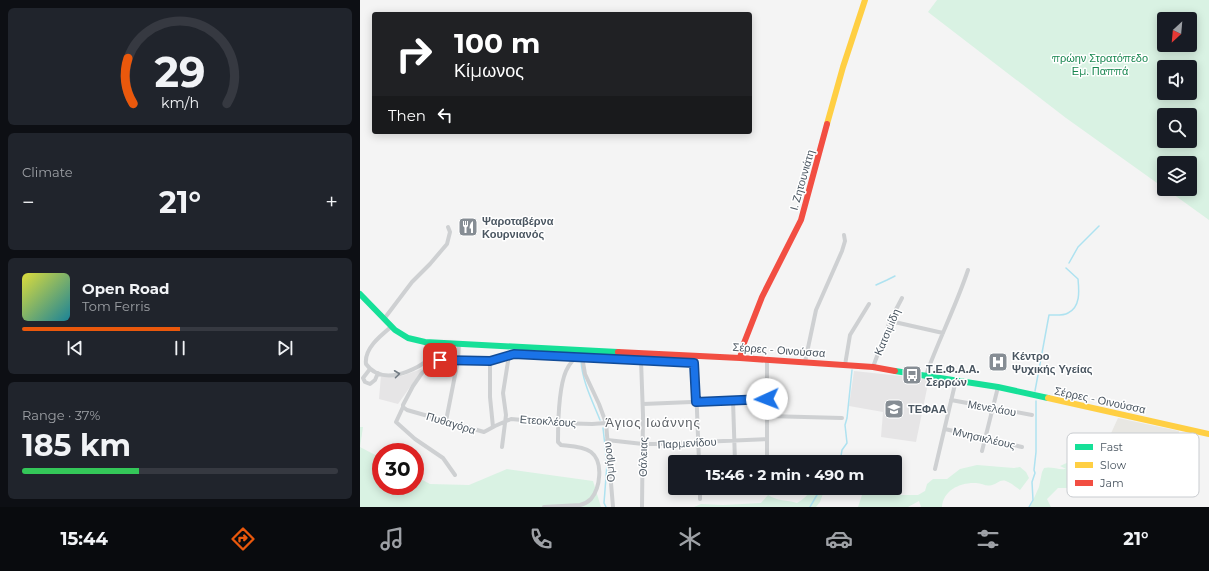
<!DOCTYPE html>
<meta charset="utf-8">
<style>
body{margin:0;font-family:Montserrat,sans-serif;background:#20242c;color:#f1f3f6;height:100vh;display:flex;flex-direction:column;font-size:15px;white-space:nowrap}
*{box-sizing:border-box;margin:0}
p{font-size:13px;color:#9ea1a6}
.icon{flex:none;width:22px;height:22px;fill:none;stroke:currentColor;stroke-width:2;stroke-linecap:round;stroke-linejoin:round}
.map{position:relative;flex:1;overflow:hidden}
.sheet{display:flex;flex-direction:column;gap:8px;padding:8px;background:#0d0f14;width:360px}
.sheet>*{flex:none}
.top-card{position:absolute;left:12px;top:12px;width:380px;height:122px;border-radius:4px;box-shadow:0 2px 10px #0003;background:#202124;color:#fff;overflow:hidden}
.needle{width:26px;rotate:206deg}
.fabs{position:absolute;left:797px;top:12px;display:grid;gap:8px}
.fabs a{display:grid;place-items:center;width:40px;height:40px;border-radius:4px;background:#171b24;box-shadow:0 2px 10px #0003;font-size:20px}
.speed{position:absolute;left:12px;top:443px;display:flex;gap:8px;font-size:20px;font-weight:700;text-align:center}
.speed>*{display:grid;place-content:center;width:52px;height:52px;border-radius:50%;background:#171b24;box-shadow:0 2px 10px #0003;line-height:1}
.speed .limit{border:6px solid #d22;background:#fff;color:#111}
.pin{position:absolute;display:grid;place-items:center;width:34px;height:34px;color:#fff;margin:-17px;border-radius:8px;box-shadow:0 2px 6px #0006}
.me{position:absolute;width:44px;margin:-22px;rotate:268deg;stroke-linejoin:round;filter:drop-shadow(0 0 3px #0008)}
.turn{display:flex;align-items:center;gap:14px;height:84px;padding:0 16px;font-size:18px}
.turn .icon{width:52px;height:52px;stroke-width:2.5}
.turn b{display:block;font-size:28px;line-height:34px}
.then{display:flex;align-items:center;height:38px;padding:0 16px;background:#0003;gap:8px;font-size:15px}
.big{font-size:30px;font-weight:700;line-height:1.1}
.sheet .card{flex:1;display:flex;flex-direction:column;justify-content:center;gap:6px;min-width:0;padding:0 14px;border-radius:6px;background:#20242c}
.sheet .dial{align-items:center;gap:0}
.dial svg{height:104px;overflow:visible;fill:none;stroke:#363941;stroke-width:7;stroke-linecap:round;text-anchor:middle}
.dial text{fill:#f1f3f6;stroke:none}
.song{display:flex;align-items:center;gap:12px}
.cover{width:48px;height:48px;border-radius:6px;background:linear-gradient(135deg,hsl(60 70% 55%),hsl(190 70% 35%))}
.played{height:4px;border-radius:2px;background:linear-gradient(90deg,#ea580c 50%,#363941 50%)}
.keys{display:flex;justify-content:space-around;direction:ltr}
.heat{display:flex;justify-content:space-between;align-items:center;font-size:22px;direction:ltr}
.charge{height:6px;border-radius:3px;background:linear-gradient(90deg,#34c759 37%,#363941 0)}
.trip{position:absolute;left:308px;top:455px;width:234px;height:40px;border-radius:4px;background:#171b24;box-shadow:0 2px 10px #0003;font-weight:700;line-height:40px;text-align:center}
.dock{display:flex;height:64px;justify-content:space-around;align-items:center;background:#090b0e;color:#9ea1a6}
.dock .icon{width:28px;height:28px}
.dock .current{color:#ea580c}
.dock b{font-size:18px;color:#f1f3f6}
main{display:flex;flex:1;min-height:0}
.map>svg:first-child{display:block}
.commercial{fill:#e8e7e3}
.education{fill:#e6e5e6}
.green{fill:#d9f2e3;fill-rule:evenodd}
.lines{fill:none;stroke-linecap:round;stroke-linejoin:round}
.stream{stroke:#aee2f0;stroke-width:1.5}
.street{stroke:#ced0d2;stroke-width:4}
.fast{stroke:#16e098;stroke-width:6}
.slow{stroke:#ffcf43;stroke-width:6}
.jam{stroke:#f24e42;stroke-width:6}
.oneway{stroke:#727b83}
.route-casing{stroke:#114b97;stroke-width:10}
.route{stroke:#1a73e8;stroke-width:7}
.labels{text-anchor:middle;stroke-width:3;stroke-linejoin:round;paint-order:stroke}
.park-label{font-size:11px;fill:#17864f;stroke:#fff}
.street-label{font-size:11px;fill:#4a5661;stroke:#fff}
.poi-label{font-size:11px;font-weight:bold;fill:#4a5661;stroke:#fff;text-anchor:start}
.quarter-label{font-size:13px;letter-spacing:1px;fill:#5f6368;stroke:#fff}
.key{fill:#fff;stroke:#c9ccd0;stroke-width:1}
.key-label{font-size:11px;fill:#4a5661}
</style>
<main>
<section class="sheet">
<div class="card dial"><svg viewBox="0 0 100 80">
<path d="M14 69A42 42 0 1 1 86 69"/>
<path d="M14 69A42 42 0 0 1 10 34" stroke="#ea580c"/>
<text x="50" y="56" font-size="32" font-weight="700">29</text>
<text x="50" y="72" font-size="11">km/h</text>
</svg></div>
<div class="card"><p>Climate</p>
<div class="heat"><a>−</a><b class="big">21°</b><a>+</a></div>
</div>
<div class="card">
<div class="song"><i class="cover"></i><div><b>Open Road</b><p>Tom Ferris</p></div></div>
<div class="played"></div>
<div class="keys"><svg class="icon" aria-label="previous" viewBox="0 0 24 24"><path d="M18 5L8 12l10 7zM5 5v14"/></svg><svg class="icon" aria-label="pause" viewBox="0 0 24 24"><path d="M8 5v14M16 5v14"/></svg><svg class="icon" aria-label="next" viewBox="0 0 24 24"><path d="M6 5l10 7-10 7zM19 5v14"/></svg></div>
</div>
<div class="card"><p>Range · 37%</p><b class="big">185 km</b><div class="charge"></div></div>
</section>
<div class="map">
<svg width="849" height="507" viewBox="0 0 849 507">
<rect width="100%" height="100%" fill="#f4f4f4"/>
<!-- commercial -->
<path class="commercial" d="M758,418l61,13 -7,54 -14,-3 -1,4 -11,-4 -1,4 -12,-7v-2l-36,-13z"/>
<!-- education -->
<path class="education" d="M61,369l1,1 -24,34 -19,-5 2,-24 21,1z
M494,371l75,8 -13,63 -35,-5 2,-25 -34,-6z"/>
<!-- green -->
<path class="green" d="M577,0h272v220l-43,-31h24v-26h-26v25l-98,-70 -138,-106zM804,19h26v26h-26zM804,67h26v26h-26zM804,115h26v26h-26z
M0,427h3l-3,20 21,11v28h34v-10l15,8 39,1 38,-16 86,12 8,26h-241z
M711,461l19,6 7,-3 36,13 -19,3 -15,-5 -7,1 -7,4 -4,5 -7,3h-16l-11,11 4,8h-21l9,-20 3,-15 2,-4c7,-2 14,2 22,1l-6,-3z
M617,465l37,3 6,-1 6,5 3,6 -9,12c-4,-3 -9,-7 -14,-9 -6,-2 -9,3 -14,4 -6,2 -10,-2 -16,-2 -15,-1 -33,7 -34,24h-21l-2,-6 -11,6h-50l5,-15 8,-2 22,5h25l7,-4 2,-7 6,-5h14l13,-10z
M452,488h13l-5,14 -4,5h-122l7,-3 22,1 38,-2 7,-8c9,6 19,5 29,8 7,-4 11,-8 15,-15z"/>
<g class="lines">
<!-- stream -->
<path class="stream" d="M709,263l9,-16 21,-21
M516,285l11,-5 8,-4
M221,360c1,21 11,40 19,60
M675,391l14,-76c6,0 14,1 19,-2 13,-6 11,-23 10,-34l-12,-11
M243,428l4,36 -3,39 2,4
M480,462l2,-12 5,-7 -2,-18 2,-7 5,-48
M450,507l11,-19
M669,507l4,-7 -1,-18 3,-9 -1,-3 2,-18v-51"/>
<!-- street -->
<path class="street" d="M24,319l28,-37 18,-18 17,-20 3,-12 -2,-5
M530,321l53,12
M31,327c-11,9 -27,22 -25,37 19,27 65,0 78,-20
M224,350l-1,12 2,12 14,30 7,19 7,84
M89,359v-15
M281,360l2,55 -1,92
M335,360l4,102
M407,360v102
M130,361v36l3,30
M445,362l11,-52 26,-59 3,-10 -1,-6
M485,365l5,-30 19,-31
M513,367l17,-46 12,-23
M10,369l-7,9 2,4 5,2 5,-4 3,-7
M566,375c13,-36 30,-69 42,-105
M407,392h8
M373,400l2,62
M591,400l81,15
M283,404l124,-5
M43,407l-7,15 19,17 28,19 12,17
M407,416l75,2
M86,421l12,-61 1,-16
M246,423l-14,1 -34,-1 -47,-4 -16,7 -11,6 -77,-22 -4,-3v-2l10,-19 9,-13 9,-8 7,-4 8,-2 12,1 32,1 24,-7 180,9
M585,429l77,18
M247,440l36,4h11l113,-5
M142,447l4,-32 -3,-22 6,-38
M622,451l16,-64
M575,469l21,-89
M340,488v11
M408,488v4
M184,507l36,-2c4,-1 8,-3 11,-6 9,-11 13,-37 0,-47 -8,-6 -21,-6 -30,-7l-3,-3c0,-17 1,-55 8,-71 4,-9 10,-15 18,-21"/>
<!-- fast -->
<path class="fast" d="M0,294l35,36 13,8 17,4 193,10
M535,371l103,16 50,11"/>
<!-- slow -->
<path class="slow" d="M467,124l16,-57 22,-67
M688,398l161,36"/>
<!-- jam -->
<path class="jam" d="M258,352l122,6 133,9 22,4
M380,358l4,-15 18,-46 39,-77 26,-96"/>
</g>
<!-- one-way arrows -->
<defs><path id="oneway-chevron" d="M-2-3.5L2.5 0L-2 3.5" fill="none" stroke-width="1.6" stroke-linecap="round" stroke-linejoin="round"/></defs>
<use class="oneway" href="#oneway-chevron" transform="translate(37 374) rotate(-7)"/>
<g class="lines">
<!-- route casing -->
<g class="route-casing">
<path id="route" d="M80,360l50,1 24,-7 180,9 2,39 71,-3"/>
</g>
<!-- route -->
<use href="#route" class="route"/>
</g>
<!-- icons -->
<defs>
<g id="restaurant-square" transform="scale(1)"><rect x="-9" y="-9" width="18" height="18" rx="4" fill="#868d94" stroke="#fff"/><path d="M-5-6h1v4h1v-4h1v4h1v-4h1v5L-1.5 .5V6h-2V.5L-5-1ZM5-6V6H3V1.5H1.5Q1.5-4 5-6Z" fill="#fff"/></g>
<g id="hospital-square" transform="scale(1)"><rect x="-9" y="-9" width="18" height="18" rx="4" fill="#868d94" stroke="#fff"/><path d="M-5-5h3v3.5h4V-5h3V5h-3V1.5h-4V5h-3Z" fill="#fff"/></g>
<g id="bus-square" transform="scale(1)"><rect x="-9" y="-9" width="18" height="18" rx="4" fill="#868d94" stroke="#fff"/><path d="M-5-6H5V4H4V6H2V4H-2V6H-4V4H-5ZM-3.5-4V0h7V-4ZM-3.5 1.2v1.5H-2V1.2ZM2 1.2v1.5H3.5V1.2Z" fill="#fff"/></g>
<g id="university-square" transform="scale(1)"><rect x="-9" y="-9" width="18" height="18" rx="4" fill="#868d94" stroke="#fff"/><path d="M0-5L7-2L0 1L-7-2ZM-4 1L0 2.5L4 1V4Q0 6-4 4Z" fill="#fff"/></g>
</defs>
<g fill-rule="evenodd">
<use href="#restaurant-square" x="108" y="227"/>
<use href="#hospital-square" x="638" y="362"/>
<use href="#bus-square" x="552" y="375"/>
<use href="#university-square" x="534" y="409"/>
</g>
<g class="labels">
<!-- park labels -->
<g class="park-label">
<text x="740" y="62">πρώην Στρατόπεδο<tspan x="740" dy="13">Εμ. Παππά</tspan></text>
</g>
<!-- street labels -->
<g class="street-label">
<text transform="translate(442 180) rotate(-74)" y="4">Ι. Ζητουνιάτη</text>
<text transform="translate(527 332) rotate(-67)" y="4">Κατσιμίδη</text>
<text transform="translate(419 350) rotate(4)" y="4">Σέρρες - Οινούσσα</text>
<text transform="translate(740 400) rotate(12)" y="4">Σέρρες - Οινούσσα</text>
<text transform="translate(632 408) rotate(10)" y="4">Μενελάου</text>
<text transform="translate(188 421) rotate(4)" y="4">Ετεοκλέους</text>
<text transform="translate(91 423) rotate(17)" y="4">Πυθαγόρα</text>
<text transform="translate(624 438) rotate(13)" y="4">Μνησικλέους</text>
<text transform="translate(327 443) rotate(-3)" y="4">Παρμενίδου</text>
<text transform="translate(283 457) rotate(-89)" y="4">Θάλειας</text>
<text transform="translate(249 462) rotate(-96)" y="4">Ομήρου</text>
</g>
<!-- poi labels -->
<g class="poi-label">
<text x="122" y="225">Ψαροταβέρνα<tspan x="122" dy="13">Κουρνιανός</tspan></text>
<text x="652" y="360">Κέντρο<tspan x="652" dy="13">Ψυχικής Υγείας</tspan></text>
<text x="566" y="373">Τ.Ε.Φ.Α.Α.<tspan x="566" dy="13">Σερρών</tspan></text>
<text x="548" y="413">ΤΕΦΑΑ</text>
</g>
<!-- quarter labels -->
<g class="quarter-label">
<text x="293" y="427">Άγιος Ιωάννης</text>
</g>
</g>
<!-- legend -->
<rect x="707" y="433" width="132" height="64" rx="6" class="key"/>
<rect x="715" y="444" width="18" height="6" fill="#16e098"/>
<rect x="715" y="462" width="18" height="6" fill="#ffcf43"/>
<rect x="715" y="480" width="18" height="6" fill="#f24e42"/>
<g class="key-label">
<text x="740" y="451">Fast</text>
<text x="740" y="469">Slow</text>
<text x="740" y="487">Jam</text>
</g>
</svg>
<div class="fabs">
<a><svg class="needle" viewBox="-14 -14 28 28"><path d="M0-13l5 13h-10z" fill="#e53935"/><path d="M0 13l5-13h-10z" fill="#9ea1a6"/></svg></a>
<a><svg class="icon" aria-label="sound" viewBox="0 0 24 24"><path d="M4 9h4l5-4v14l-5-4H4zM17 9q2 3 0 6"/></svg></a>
<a><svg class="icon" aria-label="search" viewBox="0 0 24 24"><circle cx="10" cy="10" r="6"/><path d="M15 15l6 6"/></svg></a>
<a><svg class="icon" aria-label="layers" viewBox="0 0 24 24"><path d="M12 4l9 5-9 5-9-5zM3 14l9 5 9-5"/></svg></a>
</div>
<div class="speed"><div class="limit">30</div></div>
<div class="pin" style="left:80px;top:360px;background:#d93025"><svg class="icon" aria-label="arrive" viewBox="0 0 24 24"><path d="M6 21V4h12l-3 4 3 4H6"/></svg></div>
<svg class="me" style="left:407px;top:399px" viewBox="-20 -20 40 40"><circle r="19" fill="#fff"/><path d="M0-13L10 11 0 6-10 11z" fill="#1a73e8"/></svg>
<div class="trip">15:46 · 2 min · 490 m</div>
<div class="top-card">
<div class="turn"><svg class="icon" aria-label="right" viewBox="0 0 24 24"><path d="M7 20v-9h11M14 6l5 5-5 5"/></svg><div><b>100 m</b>Κίμωνος</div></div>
<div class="then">Then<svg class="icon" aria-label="left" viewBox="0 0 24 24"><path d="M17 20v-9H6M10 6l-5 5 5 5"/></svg></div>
</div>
</div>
</main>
<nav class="dock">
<b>15:44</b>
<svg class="icon current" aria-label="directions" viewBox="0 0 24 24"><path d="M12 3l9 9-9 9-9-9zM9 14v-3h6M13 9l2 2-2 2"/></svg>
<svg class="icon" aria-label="music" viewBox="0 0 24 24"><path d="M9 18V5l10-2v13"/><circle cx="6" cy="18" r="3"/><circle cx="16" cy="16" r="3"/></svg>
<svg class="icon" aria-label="phone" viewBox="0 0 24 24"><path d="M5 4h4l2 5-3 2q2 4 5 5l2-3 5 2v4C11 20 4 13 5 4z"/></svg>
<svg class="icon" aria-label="climate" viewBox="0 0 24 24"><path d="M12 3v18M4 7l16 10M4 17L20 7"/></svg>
<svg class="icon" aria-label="car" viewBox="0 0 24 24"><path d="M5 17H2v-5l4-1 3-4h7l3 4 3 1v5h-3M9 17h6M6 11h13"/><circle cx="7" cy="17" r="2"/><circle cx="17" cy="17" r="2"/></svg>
<svg class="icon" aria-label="filters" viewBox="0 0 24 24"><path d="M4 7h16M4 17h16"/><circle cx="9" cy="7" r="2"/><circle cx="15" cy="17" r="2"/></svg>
<b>21°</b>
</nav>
